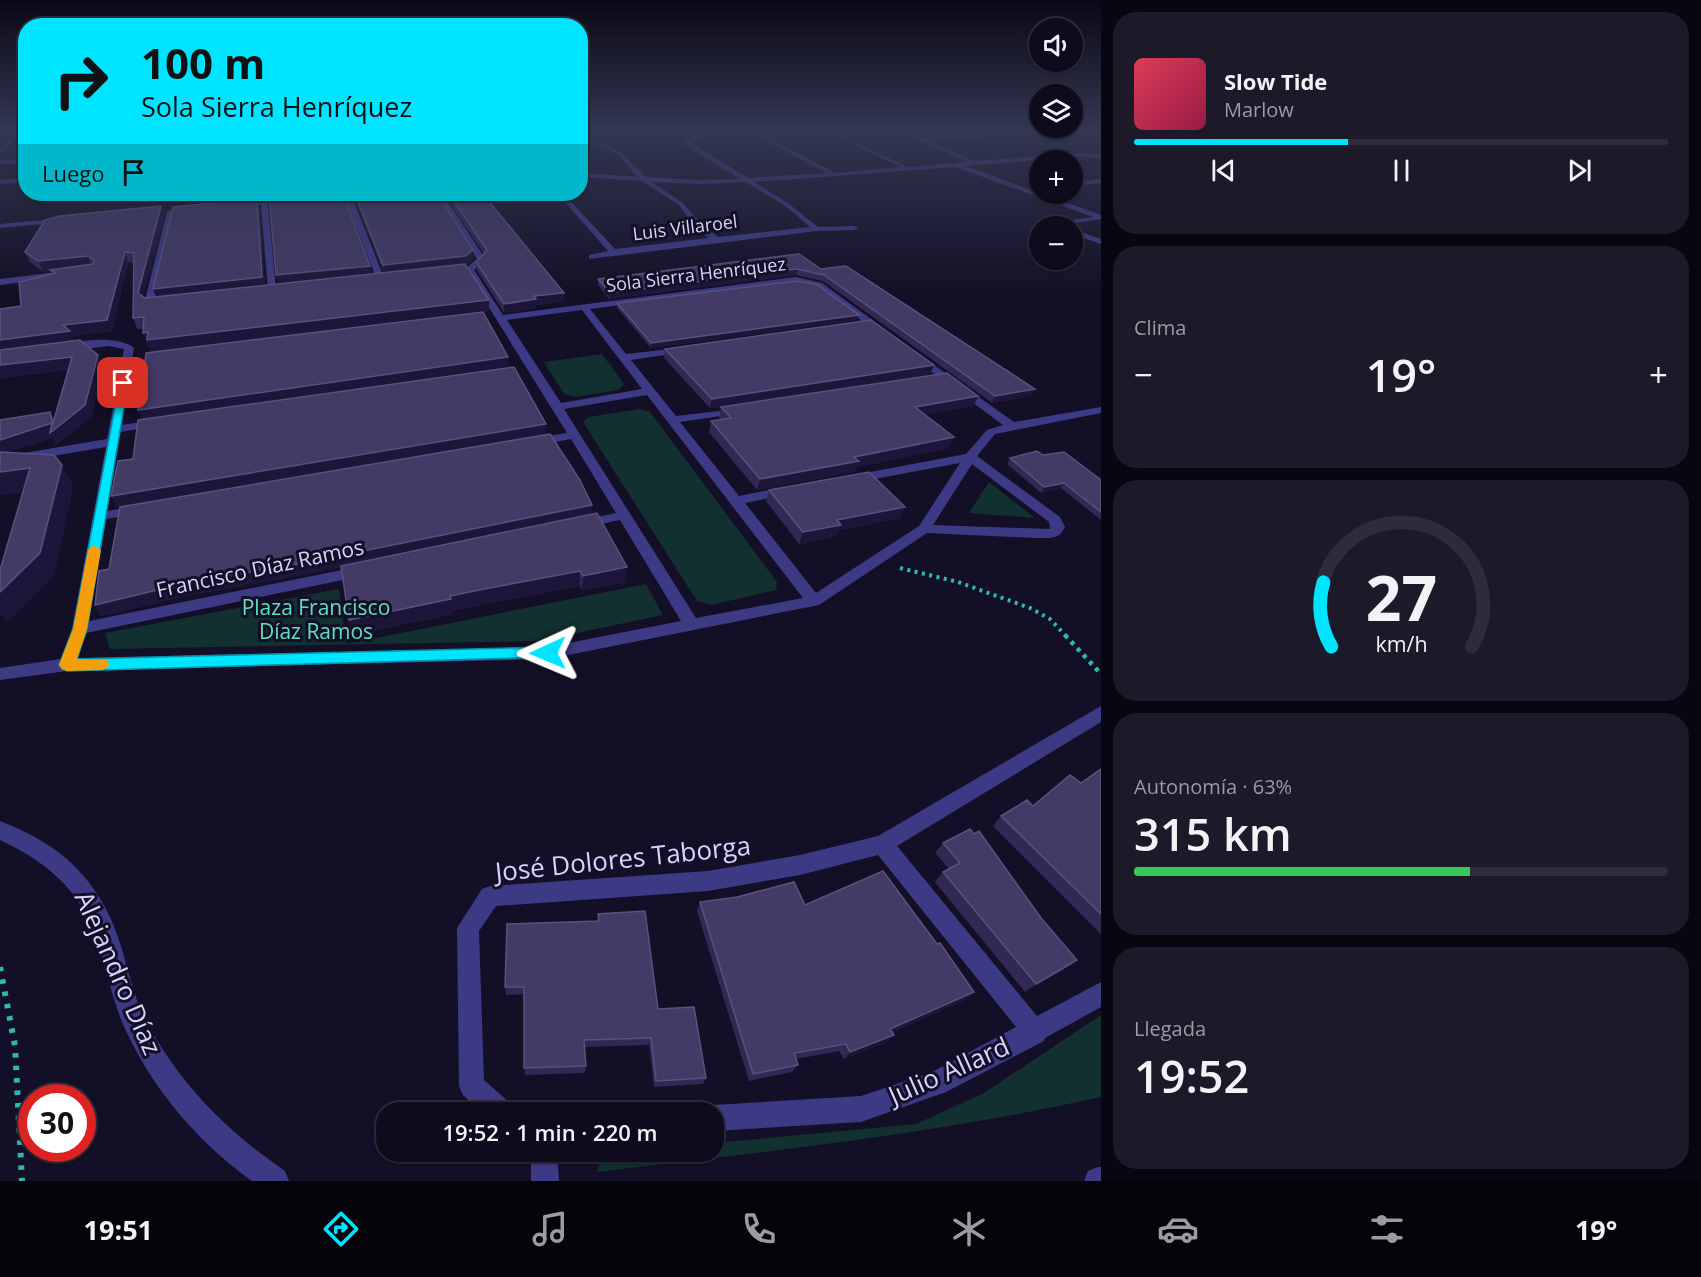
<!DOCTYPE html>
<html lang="es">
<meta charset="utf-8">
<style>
body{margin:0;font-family:"Open Sans",sans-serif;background:#1c1929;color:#f1f3f6;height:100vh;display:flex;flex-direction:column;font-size:22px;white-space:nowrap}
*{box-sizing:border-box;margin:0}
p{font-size:20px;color:#9b9ba3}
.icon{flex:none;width:33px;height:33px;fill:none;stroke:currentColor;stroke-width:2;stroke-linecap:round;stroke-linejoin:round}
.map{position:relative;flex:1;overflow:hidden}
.drawer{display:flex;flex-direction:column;gap:12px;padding:12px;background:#08060f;width:600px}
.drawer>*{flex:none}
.banner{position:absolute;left:18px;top:18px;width:570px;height:183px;border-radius:24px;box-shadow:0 2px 4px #0004,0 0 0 2px #2e2b3b;background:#00e5ff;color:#111;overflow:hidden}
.buttons{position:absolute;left:1029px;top:18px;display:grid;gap:12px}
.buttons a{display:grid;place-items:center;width:54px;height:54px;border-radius:50%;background:#0e0b1c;box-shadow:0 2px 4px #0004,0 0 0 2px #2e2b3b;font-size:30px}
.speed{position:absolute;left:18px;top:1084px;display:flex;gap:12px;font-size:30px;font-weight:700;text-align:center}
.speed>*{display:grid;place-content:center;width:78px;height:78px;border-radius:50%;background:#0e0b1c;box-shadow:0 2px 4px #0004,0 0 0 2px #2e2b3b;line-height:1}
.speed .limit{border:9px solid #d22;background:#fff;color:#111}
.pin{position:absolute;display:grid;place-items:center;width:51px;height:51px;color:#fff;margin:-26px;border-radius:12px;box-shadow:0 3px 9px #0006}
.me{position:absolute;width:66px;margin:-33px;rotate:269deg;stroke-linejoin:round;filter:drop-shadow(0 0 4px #0008)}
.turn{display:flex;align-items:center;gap:21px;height:126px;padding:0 24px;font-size:27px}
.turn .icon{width:78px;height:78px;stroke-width:2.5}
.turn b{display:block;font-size:42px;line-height:51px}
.then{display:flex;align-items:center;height:57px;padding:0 24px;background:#0003;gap:12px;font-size:22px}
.big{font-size:45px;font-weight:600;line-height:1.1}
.drawer .widget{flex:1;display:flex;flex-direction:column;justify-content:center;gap:9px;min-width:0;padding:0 21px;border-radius:24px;background:#1c1929}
.drawer .dial{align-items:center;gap:0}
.dial svg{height:156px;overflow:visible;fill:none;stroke:#2e2b3b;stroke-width:7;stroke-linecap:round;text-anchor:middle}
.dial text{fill:#f1f3f6;stroke:none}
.song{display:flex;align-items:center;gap:18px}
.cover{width:72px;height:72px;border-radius:9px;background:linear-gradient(135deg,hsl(350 70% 55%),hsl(340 70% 35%))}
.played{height:6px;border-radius:3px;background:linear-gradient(90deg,#00e5ff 40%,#2e2b3b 40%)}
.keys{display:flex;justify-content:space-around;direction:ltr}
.heat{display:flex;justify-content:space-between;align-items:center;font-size:33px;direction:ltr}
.charge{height:9px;border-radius:4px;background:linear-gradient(90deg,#34c759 63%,#2e2b3b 0)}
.trip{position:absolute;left:376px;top:1102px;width:348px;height:60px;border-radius:24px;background:#0e0b1c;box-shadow:0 2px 4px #0004,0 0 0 2px #2e2b3b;font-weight:600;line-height:60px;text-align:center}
.tab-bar{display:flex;height:96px;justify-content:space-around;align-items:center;background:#06040b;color:#9b9ba3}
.tab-bar .icon{width:42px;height:42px}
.tab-bar .active{color:#00e5ff}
.tab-bar b{font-size:27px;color:#f1f3f6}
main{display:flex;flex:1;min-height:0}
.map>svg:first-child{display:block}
.green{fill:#12302f}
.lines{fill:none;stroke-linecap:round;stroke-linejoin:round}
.path-far2{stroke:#2fb8b0;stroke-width:4;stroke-dasharray:3 4.5;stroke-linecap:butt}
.path-far1{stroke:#2fb8b0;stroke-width:4.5;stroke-dasharray:4 5;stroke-linecap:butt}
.path{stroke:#2fb8b0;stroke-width:6;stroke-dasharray:4.5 8;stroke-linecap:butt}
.minor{fill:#3d3a85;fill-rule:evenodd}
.wall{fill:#312854}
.shaded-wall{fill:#1d163a}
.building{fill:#433a66;stroke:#5a527e;stroke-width:1.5}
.route{fill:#00e5ff;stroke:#0095a6;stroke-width:1.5}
.slow{fill:#f59e0b}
.labels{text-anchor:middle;stroke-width:6;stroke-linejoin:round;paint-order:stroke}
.far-street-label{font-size:18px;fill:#d9d4ff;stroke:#130f26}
.street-label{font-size:21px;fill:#d9d4ff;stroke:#130f26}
.park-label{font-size:21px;fill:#5fe0c0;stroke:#130f26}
.near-street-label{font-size:26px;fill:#d9d4ff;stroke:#130f26}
</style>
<main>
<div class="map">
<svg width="1101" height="1181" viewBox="0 0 1101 1181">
<rect width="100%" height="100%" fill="#130f26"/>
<!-- green -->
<path class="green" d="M678,128h54l-33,3 -16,4 -12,-2 -67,7 -10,3 2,3 -15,2v-10z
M602,354l22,30 -5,6 -43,7 -12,-3 -20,-32z
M640,409l10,3 127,170 -1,8 -65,15 -14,-4 -114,-179 5,-5z
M989,482l46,36 -66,-5z
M646,584l17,31 -124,26 -429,8 -5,-16 234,-44 7,55z
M1101,1015v82c-166,37 -336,55 -504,75l6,-18 111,-2v-9l202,-19 68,-31z"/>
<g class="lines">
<!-- path-far2 -->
<path class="path-far2" d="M900,568l58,14 72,26 20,11 16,17"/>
<!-- path-far1 -->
<path class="path-far1" d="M1065,635l36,39"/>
<!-- path -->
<path class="path" d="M0,967l15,79 7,135"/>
<!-- minor -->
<path class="minor" d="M20,128h6l-26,26v-5z
M732,128h38l-16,2 81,43 66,-6 -82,-39h5l84,39 60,-5 -77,-34h6l25,10 138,-10h18l23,4v4l-28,-6 -144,11 45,20 106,-8 21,1v4l-21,-1 -115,9 136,49v4l-44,7v-4l36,-5 -138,-50 -201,15 34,21 30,24 36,-1 4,2 -4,2 -38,1 -227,28v-4l19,-4 -50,-57h6l51,55 94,-11 -13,-9 -17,-24 -37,-24 -62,-4v-4l58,4 -21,-23 -17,-10v-2l21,10 25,25 53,3 41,-1 -53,-33 -4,-5 17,-9zM746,130l81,43 -79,5 -59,-37 24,-8zM652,182l47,2 47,-2 38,23 26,22 -92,10 -16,-12 -19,-22z
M26,159v4l-26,1v-4z
M26,178v4l-26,2v-4z
M1101,179v4l-29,3v-4z
M341,194h22l-11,3 32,81 -1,2 -7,-2 -31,-81 -22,2 -3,-2z
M437,194h6l43,66 -12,10 29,45 293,-38 26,6 64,47v4h-6l-64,-47 -20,-4 -206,26 36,45 63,-7v4l-4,1 -54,8 45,56 69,-8 2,2 -6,3 -61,9 59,74 46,-9 5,1 1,3 -1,3 -45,9 71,90 103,-67 41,-63 -107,20 -6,-4 2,-3 117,-22 21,-24 16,-5 -90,-67v-4l4,-1 97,69 87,-15v6l-106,21 -18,22 83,61 5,10c-6,13 -15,11 -28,11l-110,-5 -108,72 -271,54 -481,12 -67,9v-12l61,-9 11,-30 34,-182 -106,18v-8l107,-18 17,-90 -15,-3 -41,5 -5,-3c14,-10 58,-12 71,0l-13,77 36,-5 6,3 -6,3 -37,6 -13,79 30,-5 7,4 -7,4 -31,5 -17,102 273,-55 7,5 -7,5 -276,57 -8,25 470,-11 133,-26 -61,-101 -38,8 -7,-4 2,-3 39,-8 -45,-74 -38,7 -6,-4 6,-4 34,-5 -102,-164 12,-10zM582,310l60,79 -81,14 -54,-83zM647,395l156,203 -107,20 -132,-209zM972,464l77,58 1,7 -117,-4z
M292,200l-2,3 -22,2 8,85 -4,3 -4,-3 -7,-85 -22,2 -4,-2z
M171,210l4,2 -21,89 8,-1 5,3 -18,4 -5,-3 23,-92z
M66,218l-3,4 -63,6v-4z
M1072,229l29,10v5l-29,-10z
M57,272l3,1v4l-60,8v-6z
M1101,706v16l-204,124 140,170 64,-34v25l-56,31 -1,3 -98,51 -85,30 -147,9v-18h-11l2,-4 9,-4 147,-9 71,-24 84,-45 -138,-172 -78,20 -92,16 -212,15 -17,25 5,149 27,24 4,9h-32l-20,-18 -4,-9 -2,-158 25,-39 8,-3 218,-15 92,-16 78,-19z
M0,821c61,23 100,59 120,122 8,25 13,51 24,74 33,64 82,114 141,154l4,10h-37c-53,-38 -97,-89 -125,-148 -17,-35 -21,-73 -36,-108 -17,-41 -52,-67 -91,-85z
M531,1152h26l2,29h-28z
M1098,1167h3v14h-17l4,-10z"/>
</g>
<!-- wall -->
<path class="wall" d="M354,194h84l36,64 -8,7 23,35v11l-338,41 -3,-8h-1l-4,-15h-6l-4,-11 1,-55 -6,-1 -16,69 -40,5 2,5 29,26 -12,50 -35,28 -4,-7 -43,14 53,13 11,21 -19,89 -47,47 -7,-9v-43l23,-78 -23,3v-75l50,-8 4,7 14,-49 -68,8v-69l21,-3 31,-33 -1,-2 -8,1 -13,-10 -5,-10 136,-46 3,10 -21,81 2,1 11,-1 -3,-8 106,-82 6,79 13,-2 92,-18 2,8 12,-1 -29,-74z
M444,194h39l81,99v9l-28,3v3l-32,5 -27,-43 -1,-8 8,-8z
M799,254l22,15 210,127 -39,7 -169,-122 -27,-6 -187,24 -11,-14v-6z
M617,303l240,17 -206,28 -34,-40z
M665,349l269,16 -4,9 -220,34 -46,-50z
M974,406l-49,9 29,22 -5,11 -92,19 -2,5 -98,18 -48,-58 2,-11 9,-2 -1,-1 2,-11z
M1043,455l58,25v40l-40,-32 -20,5 -34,-29 3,-6z
M769,490l136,17 -5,11 -60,12 -3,6 -38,8 -33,-43z
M592,505l-1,9 34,68 -43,9 -2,-5 -95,18 -33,7 1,3 -100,21 -12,-68 -44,9 -106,19 -90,21 -6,-11z
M1101,769v165l-108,-108 8,-10 32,-10 48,-23z
M943,843l123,125 -41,24 -90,-110 8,-10 6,-3 -14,-16z
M700,902l105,3 160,95 -73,32 2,3 -8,7 -42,17 -5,-8 -43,8 2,6 -6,7 -43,9 -52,-170z
M598,914l60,95 48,69 -3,6 -49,3 -5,-42 -64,2 1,19 -1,7 -60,2 -1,-81 -18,1 -1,-8 92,-66z"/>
<!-- shaded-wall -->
<path class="shaded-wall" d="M257,199l2,8 6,79 -108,12 -4,-9z
M161,206l3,10 -22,87 -4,-10z
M473,250l1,8 -8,7 -82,9 -1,-9z
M125,252l3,10 -16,69 -40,5 3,6 -75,10v-12l63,-15z
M88,256l4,10 -49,6 -5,-11z
M370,266l2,9 -94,10 -2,-10z
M797,269l-1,6 -187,24 1,-6z
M564,293v9l-28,3v3l-32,5v-9l30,-8z
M489,300v11l-338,41 -8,-19z
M859,315l-2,5 -206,28v-5z
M98,355l5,12 -12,50 -35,28 -4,-7 -52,17v-15l53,-17 -3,-11 6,12z
M72,357l6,12 -78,9v-13z
M508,357l1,9 -366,54 -5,-10z
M934,365l-4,9 -220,34 2,-9z
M1035,389l-4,7 -39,7 3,-7z
M978,396l-4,10 -63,12 4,-11z
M546,424v10l-429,73 -6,-11z
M954,437l-5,11 -92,19 -2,5 -98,18 3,-11 94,-22z
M62,465l11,21 -19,89 -47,47 -7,-9v-21z
M30,468l13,21 -43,6v-23z
M1064,483l-3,5 -20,5 3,-6z
M592,505l-1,11 -294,60 -106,19 -90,21 -6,-11 91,-22z
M905,507l-5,11 -60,12 -3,6 -38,8 4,-12 34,-12z
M627,567l-2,15 -43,9 1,-15z
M580,571v15l-128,25 1,3 -100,21 -4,-15 101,-24z
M1077,960l-11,8 -41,24 11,-8z
M974,992l-9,8 -82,37 7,-8z
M894,1035l-8,7 -42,17 6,-7z"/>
<!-- building -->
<path class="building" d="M319,194h24l27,72 -94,9 -7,-77z
M355,194h83l35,56 -8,6 -82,9z
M449,194h34l81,99 -30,3 2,3 -32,5 -28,-42 11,-12z
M257,199l5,78 -109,12 20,-82z
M161,206l-23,87 7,5 320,-34 24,36 -342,40 1,-8 -5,1 1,-16 -11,1 1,-65 -9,-1 -18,68 -44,5 7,6 -70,9v-31l21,-3 -2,-24 36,-9 -5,-3 43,-6 1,-4 -6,-4 -50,5 -13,-9 20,-32 15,-4z
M799,254l22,15 25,-3 189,123 -40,7 -171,-121 -27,-6 -187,24 -12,-14z
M797,281l19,3 43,31 -208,28 -34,-40z
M483,312l25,45 -370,53 8,-57z
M871,320l63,45 -222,34 -47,-50z
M80,340l18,15 -13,50 -35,28 2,-10 -52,17v-20l50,-8 3,11 19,-66 -72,8v-15z
M514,367l32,57 -435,72 7,-35 15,-2 5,-39z
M947,373l31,23 -63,11 39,30 -100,20 5,4 -99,18 -49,-58 20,-3 -10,-11z
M550,434l30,46 12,25 -299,60 -107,18 -91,22 4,-34 10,-2 11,-62z
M1037,451l6,4 21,-3 37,28v32l-37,-29 -20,4 -34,-29z
M0,452l54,3 8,10 -22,88 -40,39v-22l30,-102 -30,4z
M869,472l36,35 -68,13 4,5 -38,7 -34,-42z
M597,513l30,54 -44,9 -3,-5 -96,18 -34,7 1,3 -102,21 -8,-54z
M1101,769v145l-100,-98 26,-16 6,6 37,-31 11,8z
M970,829l4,5 5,-3 62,87 36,42 -41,24 -93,-112 17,-9 -17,-20z
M883,871l54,73 3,-1 34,49 -84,37 4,6 -44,17 -4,-8 -52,9 4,12 -45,9 -53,-172 37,-5 57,-15 11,23z
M645,911l13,98 36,-2 12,71 -50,3 -5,-43 -67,2 2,26 -62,2v-81h-19l2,-63 92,-3 -1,-7z"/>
<!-- sky -->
<linearGradient id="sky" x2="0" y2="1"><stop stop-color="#0a0815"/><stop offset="0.44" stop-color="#333752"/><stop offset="1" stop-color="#333752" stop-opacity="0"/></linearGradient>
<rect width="1101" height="293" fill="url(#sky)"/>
<!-- route -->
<path class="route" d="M120,381l8,2 -41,246 -10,30 471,-12 6,2 2,4 -2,4 -487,14 -5,-2 -3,-4 14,-36z"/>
<!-- slow -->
<path class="slow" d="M94,545l7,5 -14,79 -10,30 30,1 2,4 -2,4 -5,2 -35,1 -5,-2 -3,-4 14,-36 15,-79z"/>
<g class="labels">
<!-- far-street labels -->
<g class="far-street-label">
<text transform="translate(685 228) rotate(-7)" y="6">Luis Villaroel</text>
<text transform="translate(696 275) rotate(-7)" y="6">Sola Sierra Henríquez</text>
</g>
<!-- street labels -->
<g class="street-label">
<text transform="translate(260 569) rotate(-12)" y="7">Francisco Díaz Ramos</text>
</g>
<!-- park labels -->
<g class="park-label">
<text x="316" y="615">Plaza Francisco<tspan x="316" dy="24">Díaz Ramos</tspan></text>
</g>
<!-- near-street labels -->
<g class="near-street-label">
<text transform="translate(623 859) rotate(-6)" y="9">José Dolores Taborga</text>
<text transform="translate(118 973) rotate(66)" y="9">Alejandro Díaz</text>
<text transform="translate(949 1071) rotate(-24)" y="9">Julio Allard</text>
</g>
</g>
</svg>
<div class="buttons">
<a><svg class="icon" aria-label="sound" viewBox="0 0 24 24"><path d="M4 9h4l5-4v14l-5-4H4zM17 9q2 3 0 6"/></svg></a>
<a><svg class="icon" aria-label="layers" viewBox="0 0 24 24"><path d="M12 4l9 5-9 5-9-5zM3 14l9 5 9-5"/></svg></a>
<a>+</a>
<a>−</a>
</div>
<div class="speed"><div class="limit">30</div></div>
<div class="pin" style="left:123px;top:383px;background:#d93025"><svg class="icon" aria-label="arrive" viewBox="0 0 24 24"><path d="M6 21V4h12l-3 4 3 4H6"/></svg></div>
<svg class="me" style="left:548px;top:653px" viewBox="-20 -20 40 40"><path d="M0-17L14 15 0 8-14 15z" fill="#00e5ff" stroke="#fff" stroke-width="4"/></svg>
<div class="trip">19:52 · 1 min · 220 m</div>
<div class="banner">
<div class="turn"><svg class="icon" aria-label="right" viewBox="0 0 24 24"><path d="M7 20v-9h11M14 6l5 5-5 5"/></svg><div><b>100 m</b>Sola Sierra Henríquez</div></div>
<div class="then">Luego<svg class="icon" aria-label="arrive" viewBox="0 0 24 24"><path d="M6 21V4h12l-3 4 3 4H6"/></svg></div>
</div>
</div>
<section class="drawer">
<div class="widget">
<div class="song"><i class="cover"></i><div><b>Slow Tide</b><p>Marlow</p></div></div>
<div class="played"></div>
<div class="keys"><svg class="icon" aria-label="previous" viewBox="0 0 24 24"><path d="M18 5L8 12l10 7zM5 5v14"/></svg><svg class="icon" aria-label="pause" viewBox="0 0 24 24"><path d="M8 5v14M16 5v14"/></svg><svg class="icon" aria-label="next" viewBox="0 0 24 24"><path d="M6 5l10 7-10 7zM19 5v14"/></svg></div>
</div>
<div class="widget"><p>Clima</p>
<div class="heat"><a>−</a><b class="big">19°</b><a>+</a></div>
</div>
<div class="widget dial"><svg viewBox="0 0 100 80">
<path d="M14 69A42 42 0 1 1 86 69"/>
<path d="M14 69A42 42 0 0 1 10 36" stroke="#00e5ff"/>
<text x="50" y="56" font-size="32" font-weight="700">27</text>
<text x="50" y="72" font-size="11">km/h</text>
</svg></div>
<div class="widget"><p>Autonomía · 63%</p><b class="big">315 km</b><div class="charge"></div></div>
<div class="widget"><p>Llegada</p><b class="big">19:52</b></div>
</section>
</main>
<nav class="tab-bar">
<b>19:51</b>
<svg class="icon active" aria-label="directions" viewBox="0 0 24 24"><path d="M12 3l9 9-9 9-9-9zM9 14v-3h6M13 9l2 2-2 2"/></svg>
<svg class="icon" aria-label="music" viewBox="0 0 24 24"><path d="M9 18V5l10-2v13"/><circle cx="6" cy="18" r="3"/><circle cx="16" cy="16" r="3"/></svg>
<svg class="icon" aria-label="phone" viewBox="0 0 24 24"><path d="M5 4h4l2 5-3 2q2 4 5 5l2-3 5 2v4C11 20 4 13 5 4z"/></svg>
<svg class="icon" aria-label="climate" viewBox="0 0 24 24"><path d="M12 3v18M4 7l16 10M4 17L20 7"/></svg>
<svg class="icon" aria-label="car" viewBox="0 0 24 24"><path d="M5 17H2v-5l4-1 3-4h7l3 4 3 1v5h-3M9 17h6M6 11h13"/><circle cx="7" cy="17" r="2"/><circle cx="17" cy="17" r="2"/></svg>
<svg class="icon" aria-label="filters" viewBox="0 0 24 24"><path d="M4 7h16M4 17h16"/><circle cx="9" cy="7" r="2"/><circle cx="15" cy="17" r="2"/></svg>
<b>19°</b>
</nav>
